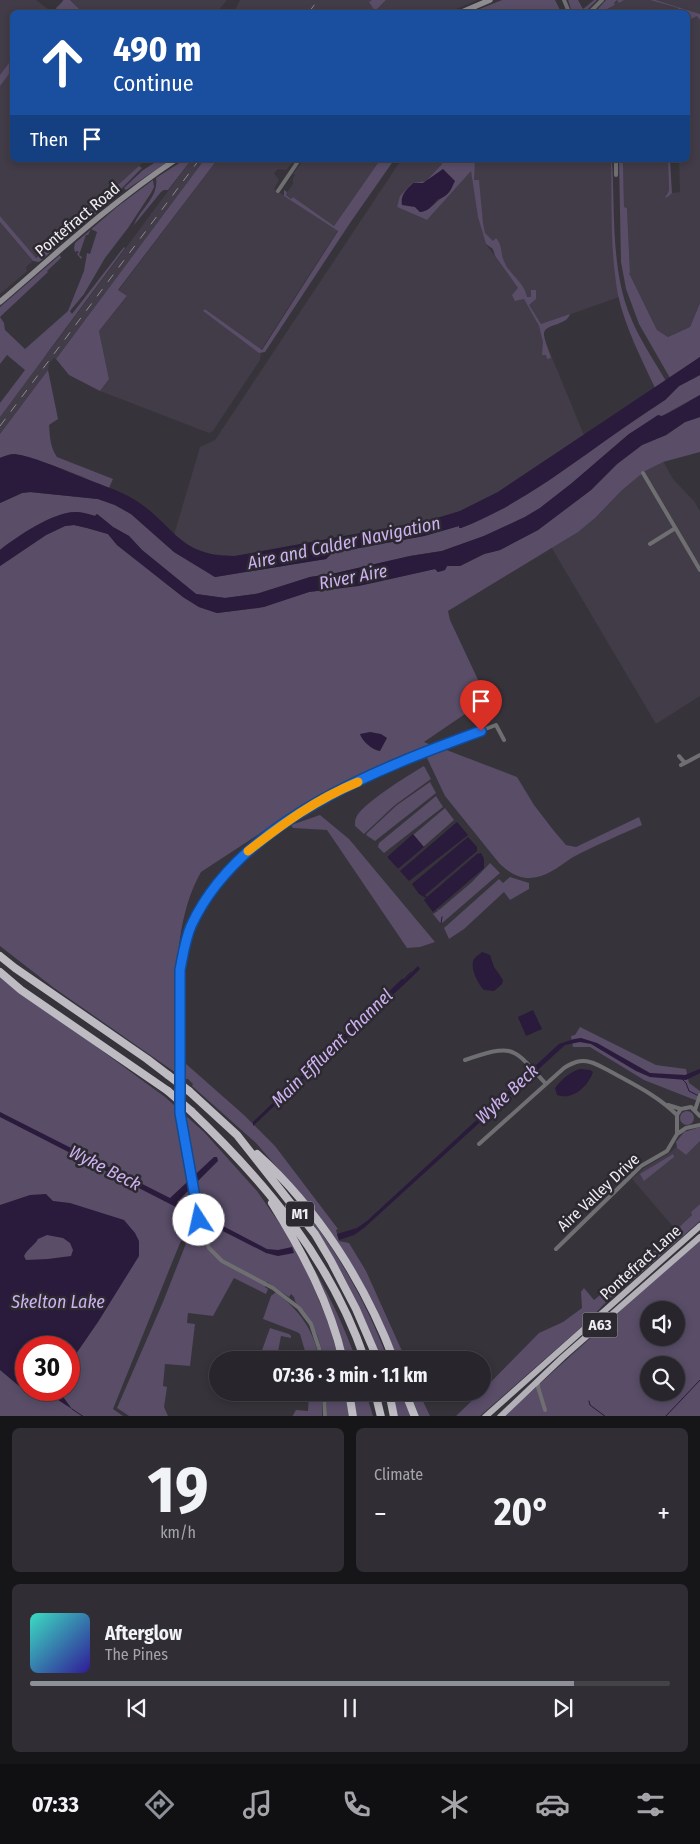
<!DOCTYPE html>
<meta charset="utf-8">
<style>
body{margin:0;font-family:"Fira Sans Condensed",sans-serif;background:#302e34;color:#f1f3f6;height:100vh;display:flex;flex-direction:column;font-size:19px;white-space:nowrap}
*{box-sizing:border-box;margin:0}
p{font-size:16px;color:#a5a5a9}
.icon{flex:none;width:28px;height:28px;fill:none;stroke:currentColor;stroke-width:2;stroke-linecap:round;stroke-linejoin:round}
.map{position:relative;height:1416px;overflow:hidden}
.side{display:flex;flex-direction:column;gap:12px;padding:12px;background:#161518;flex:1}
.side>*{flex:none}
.top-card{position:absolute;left:10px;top:10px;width:680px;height:152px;border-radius:8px;box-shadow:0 2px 8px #0003,0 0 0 1px #444348;background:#1a4fa0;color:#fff;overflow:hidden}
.buttons{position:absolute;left:640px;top:1301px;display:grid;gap:10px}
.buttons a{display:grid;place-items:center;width:45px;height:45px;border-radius:50%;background:#28262c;box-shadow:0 2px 8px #0003,0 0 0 1px #444348;font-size:25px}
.speed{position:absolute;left:15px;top:1336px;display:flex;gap:10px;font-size:25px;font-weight:700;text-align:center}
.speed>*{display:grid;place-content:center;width:65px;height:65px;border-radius:50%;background:#28262c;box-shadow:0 2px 8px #0003,0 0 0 1px #444348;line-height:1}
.speed .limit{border:8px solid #d22;background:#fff;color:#111}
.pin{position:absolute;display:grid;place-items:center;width:42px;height:42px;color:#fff;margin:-51px -21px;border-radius:50% 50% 50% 0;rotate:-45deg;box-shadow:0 0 5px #0007}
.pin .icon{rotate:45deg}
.me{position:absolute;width:55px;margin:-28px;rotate:350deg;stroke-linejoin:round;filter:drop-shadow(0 0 4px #0008)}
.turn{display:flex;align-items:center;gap:18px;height:105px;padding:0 20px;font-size:22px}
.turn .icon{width:65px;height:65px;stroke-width:2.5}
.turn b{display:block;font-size:35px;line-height:42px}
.then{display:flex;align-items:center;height:48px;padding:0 20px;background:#0003;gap:10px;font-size:19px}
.big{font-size:38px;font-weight:700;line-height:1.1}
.side .tile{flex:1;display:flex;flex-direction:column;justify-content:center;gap:8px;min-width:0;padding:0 18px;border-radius:8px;background:#302e34}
.side .dial{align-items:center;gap:0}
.dial b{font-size:65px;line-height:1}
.song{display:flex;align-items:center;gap:15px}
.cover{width:60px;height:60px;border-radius:8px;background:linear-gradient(135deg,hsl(170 70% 55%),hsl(250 70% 35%))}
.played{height:5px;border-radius:2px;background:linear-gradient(90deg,#8c9099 85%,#444348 85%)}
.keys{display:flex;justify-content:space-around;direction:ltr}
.heat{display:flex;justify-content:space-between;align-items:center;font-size:28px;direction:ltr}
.side .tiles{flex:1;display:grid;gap:12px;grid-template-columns:1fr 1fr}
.tile:last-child{grid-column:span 2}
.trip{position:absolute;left:209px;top:1351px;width:282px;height:50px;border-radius:25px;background:#28262c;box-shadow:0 2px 8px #0003,0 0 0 1px #444348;font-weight:700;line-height:50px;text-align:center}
.tabs{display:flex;height:80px;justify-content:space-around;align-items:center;background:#100f12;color:#a5a5a9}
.tabs .icon{width:35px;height:35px}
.tabs .selected{color:#8c9099}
.tabs b{font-size:22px;color:#f1f3f6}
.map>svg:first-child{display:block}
.built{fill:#413c48;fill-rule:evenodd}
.green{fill:#594d68;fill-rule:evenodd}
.water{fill:#2a1a3b;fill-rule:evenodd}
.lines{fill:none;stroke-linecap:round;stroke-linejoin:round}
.stream{stroke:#2a1a3b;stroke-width:1}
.minor{stroke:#6f6e71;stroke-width:4}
.secondary{stroke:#8f8d92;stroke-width:5.5}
.trunk{stroke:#b3b0b8;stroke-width:6}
.motorway{stroke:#bebbc3;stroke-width:8}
.rail{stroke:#8c898f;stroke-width:1;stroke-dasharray:9 9;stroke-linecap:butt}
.motorway-bridge{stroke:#bebbc3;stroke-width:8}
.route-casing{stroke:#114b97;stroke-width:12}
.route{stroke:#1a73e8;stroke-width:9}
.slow{stroke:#f59e0b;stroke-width:9}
.labels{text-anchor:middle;stroke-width:5;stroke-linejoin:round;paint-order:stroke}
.shield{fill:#2c2930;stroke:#b4b2b8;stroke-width:1}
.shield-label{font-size:15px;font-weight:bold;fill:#efedf2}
.street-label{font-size:16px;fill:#efedf2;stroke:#2c2930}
.water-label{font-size:18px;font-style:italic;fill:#cdb1f1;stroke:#2c2930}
</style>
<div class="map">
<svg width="700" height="1417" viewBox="0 0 700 1417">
<rect width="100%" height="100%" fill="#36333a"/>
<!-- built -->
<path class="built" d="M0,0h36l16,12h-40v148h134l-111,98 -35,-42z
M70,0h157l-10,12h-136z
M240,0h132l-2,2 5,9 11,-11h92l-29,12h-215z
M618,0l1,2 5,-2h26l34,10 1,2h-84l14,-7 -1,-2z
M656,0h44v14z
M698,15l2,5v283l-10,24 -22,10 -11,-7 -28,-57 1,-1 -3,-64 -3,-1 -1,-47h45l1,30 -3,4 3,2 3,-3 8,-1 -1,-32h9v-142l1,2z
M191,160h13l-148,199 -2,-1 -5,6 -1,6 -48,64v-17l41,-63h6z
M217,160h12l4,3 2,-3h60l-9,10 -8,-1 -4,4 5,7 -5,9 64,41 -77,120 -56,-41 -2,1 58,43 -1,7 -47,71 -4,2 -109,-42 9,-12 -10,-48 28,-34 -9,-6z
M306,160h74l-46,66 -41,-29 -1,2 -7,-4 8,-11v-6l2,-3 -2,-1 8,-11z
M401,160h39l2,4 -16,17 -29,26 30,13 44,-50 4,22 -4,-24 2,-8h138l4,114 4,23 -79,28 -20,-34 19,35 45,109 -86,57 -38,19 -19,7 -206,38 -24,-2 -18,-6 -19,-13 26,-88 15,-7zM487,241l31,47 -32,-44z
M0,222l33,39 -7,6 1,4 -2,2 -25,21z
M662,459l11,20 21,22 6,10v185l-44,28 -106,-179 70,-57z
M700,1141v63l-9,8 1,3 -16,15 -44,-51 12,-11 27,-16 5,-5 10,8z"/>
<!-- green -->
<path class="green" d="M63,0h7l12,12h-24l-2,-4 7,-7z
M372,0h14l-11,11 -6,-9z
M502,0h53l6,12h-89z
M568,0h10l5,9 11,-9h3l-12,12h-13z
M606,0h18l-5,3 -2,-3 -3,3 1,2 -14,7h-6z
M650,0h6l44,14v6l-3,-4 -8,4 -1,-8h-3l-1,-2 -5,2 -1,-4z
M12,59v11l-12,16v-11z
M159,160h11l-44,30 -2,-2 19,-18z
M184,160h7l-23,30h-4l-3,2 -27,33c6,-16 25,-28 22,-47z
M204,160h13l-99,130 9,6 -28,35 10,48 -9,12 -31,-16 -13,-16z
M380,160h14l-44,63 -85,129 -6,1 -56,-42 2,-2 57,41 76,-119 -54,-35v-6l3,2 -1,3 5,4 2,-2 41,29z
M440,160l27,1 8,-1 -1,20h5l4,43 2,10 8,8 3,-3c7,8 4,14 8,23 5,14 20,20 23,36h4v-7h5v9l-7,6 12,19 29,-10c-4,13 -27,9 -26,21 1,7 5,16 7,23l-4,1 -1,-4h-4l1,-13 -4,-16 -15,-27 -9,2 -3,-6 6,-7 -23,-32 -2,-7 -7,-5 -8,-27 -7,-46 -44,49 -30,-13 3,-11 12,-13 14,-2 16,-17zM430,179l15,17c-10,5 -14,15 -25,16l-5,-5 8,-24z
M611,160h1c3,49 -1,107 17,153 9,24 24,46 37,68l-11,7c-14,-30 -30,-61 -37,-93 -8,-43 -6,-91 -7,-135z
M619,160h4l1,47 3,1 3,65h-1l28,57 11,7 22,-10 10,-24v54l-30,21 -31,-54 -13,-35 -5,-27z
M668,160h2l2,33 -3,3 -4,2 4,-8z
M139,166l3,2 -41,41 -62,53 -6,-1 -33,-39v-6l36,42z
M153,180l1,7 -3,6 -23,35 -23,30 -21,36 -14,17 2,3 52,-67 1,1 -125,169v-14l25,-33 -18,-15 -7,9v-57l60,-52 1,3 -14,13 1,1 -48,45 4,6 1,7 20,19 43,-38 16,-40c1,-7 2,-11 3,-18l3,1 7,-22 -6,-3 -3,6h-2l-7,20 3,2 -1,2 -4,-5 2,-2 -2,-1 -2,1 -1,-4 1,-5 42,-36z
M48,370l10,49 -9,6c1,12 1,22 8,32l56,22 -4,9c-23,-9 -88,-40 -109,-30v-24z
M700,375v20l-71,39 -57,49 -32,25 -15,9 -41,19 -42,15 -32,5 -74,17 -26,4 -48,16 -37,5 -29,-4 -54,-44 -13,-14 -16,-9 -16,-13 -2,2c-6,-1 -13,-3 -19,-4 -23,0 -58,24 -76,38v-47l22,-10 8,-1 68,7 17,6 16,9 43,38 41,25 111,-18 6,-6 92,-17 35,-10v2h2l39,-18 24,-15 141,-95 14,-14z
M700,417v35l-37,10 -18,9 -23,19 -27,28 -17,14 -130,79 2,9 37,79 -63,43 12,5 -16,5 -2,-2 -30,16 -42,17 -41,21 -104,68c-32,56 -24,138 -25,201l-122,-85 -54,-42v-380l46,-31 19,-9 9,-1 13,3 21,6 9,11 66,52 16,10 18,6 42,-5 50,-16 81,-13 45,-10 3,3 7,-2 2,-4 6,-1 7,1 24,-12 16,-4 38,-20 53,-40 26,-26 25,-19 24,-10 19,-13z
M444,749l73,28 17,28 20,26 12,14 10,2 63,-30 3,8c-22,10 -46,20 -67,31 -12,7 -25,19 -38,21 -15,4 -28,-4 -38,-14l-54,-67 -18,-38 1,-3z
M424,766l7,13 -36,26 -31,29 -9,-8c0,-3 0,-6 1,-8 4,-13 54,-44 68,-52z
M430,782l6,11 -61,48 -9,-6 1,-2 30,-28z
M436,796l7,11 -59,46 -6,-6 1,-4z
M445,808l9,12 -56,49 -11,-12z
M320,815l29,24 86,103 -15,5 -13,1 -80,-118 -34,-2 -2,-3z
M490,863l10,10 -59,51 -8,-10 5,-3 -1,-2 2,1 33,-28z
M510,877l19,6v6l-19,11 -6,-8 -40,37 -15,10 -5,-11 55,-49 4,4z
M0,976l165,121 39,35 53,59 25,36 25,45 22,52 10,36h-15c-3,-13 -6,-26 -13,-38 -5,-8 -16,-15 -17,-25l-3,-3 -2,3 -22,-15 -2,5 3,2 -2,5 -32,-16 -21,38 -25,-3 -1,10 8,1 -5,42 -25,-2 -2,22 4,1 -3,20 4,9h-39l-12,-8 46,-106 22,-56 4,-16 -9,13 -67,166 10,7h-123zM26,1348h43v42h-43z
M580,1027l76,38 30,4 3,14 11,8v11l-56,-22 -54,-33h-17l-2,-11 4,-1z
M185,1063l59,52 31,31 63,83 -2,1 3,11 10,2 17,28 40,89h-8l-22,-52 -77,-115 -43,-50 -64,-57 1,-2 -5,-5h-4z
M680 1118a7 7 0 1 1 14 0a7 7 0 1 1-14 0Z
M700,1127v14l-14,14 -9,-7 -1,-6 8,-10z
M673,1154l1,3 -30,24 -4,-7z
M700,1204v17l-67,59 -23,18 -24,25 -106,93h-24l24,-23 2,-1 1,-2 56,-57 24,-11 19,-14 -1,-16 3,-4 10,12 52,-43 33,-24 -3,-3 16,-15 -1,-3z
M301,1205c37,48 66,98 87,155h-8c-19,-56 -47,-106 -79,-155z
M294,1234c24,40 47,82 62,126h-11z
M700,1239v177l-197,1zM649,1310h27v28h-27zM649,1365h27v27h-27z
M276,1292c23,18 39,39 43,68l-12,-2 -7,-24 -3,-2 -34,-13 8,-23z
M270,1328l19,6 2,2v2l-10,-2 -4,21h-6l-10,-4z
M309,1393h13v23l-30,1 4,-7 12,1z
M326,1393h19l4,23h-22z
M351,1393h15l7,23h-18z
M391,1393h10l10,23h-14z
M410,1393h9l11,23h-11z"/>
<!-- water -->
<path class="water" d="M443,169l12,12c-3,6 -5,13 -12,16 -4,3 -3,0 -7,4 -5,6 -8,10 -16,11l-5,-5 -13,-2c-2,-10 5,-16 11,-22h10z
M700,357v18l-21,11 -14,14c-66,41 -132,101 -204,128h-2v-2l-35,10 -92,17 -6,6 -111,18 -41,-25 -43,-38 -16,-9 -17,-6 -68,-7 -8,1 -22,10v-45c5,-2 9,-4 15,-4 18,2 43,14 61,21 19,8 41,14 59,25 40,25 43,57 100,56l192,-35 33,-10 38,-19z
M700,395v22l-15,5 -19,13 -24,10 -25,19 -26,26 -53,40 -38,20 -16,4 -24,12h-13l-2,4 -7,2 -3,-3 -76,17 -50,6 -45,15 -47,6 -18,-6 -16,-10 -66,-52 -9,-11 -21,-6 -13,-3 -9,1 -19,9 -46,31v-16c18,-14 53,-38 76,-38 6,0 13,2 19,4l2,-2 16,13 16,9 13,14 54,44 29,4 31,-4 54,-17 26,-4 74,-17 32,-5 42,-15 41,-19 15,-9 32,-25 57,-49 29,-19 4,1c13,-5 25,-14 38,-21z
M370,732l11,2 6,4 -7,13c-8,-1 -18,-10 -20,-17z
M457,822l11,13 -59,46 -9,-10z
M413,834l11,13 -26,22 -11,-12z
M468,837l9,10v4l-52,44 2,2 50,-43 4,-1 3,6v9l-51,44 -9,-12 2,-2 -7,-4 -7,-10z
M482,952l8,3 4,12 9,13 -1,4 -8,7 -10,-1c-6,-6 -13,-20 -11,-28 1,-5 6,-7 9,-10z
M418,966l2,3 -7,7 -160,150v-4l149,-143 2,1z
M533,1010l9,19 -16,7 -8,-19z
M581,1038l16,5 53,30 35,2 15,-6v4l-14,7 -36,-3 -14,-6 -45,-27 -11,-2 -15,3 -201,183 -10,7 -15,5 -2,-6 20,-6 10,-7 192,-177 15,-5z
M580,1069l10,1 3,2c-5,14 -20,29 -36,23l-2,-7c7,-9 15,-16 25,-19z
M0,1112l168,85 2,1 44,-41h3l1,4 -41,41 90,47 11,1 14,-3 2,6 -16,3 -12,-3 -266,-136z
M46,1194l7,7 17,2 54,17 11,13 4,8v15l-41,66 -29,42v-16h-43v40l-7,-2 -19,-16v-165l30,-10zM47,1235l16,3 7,5 3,7 -2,6 -23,3 -22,1 -2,-4c4,-8 10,-10 14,-17z
M31,1390h27l14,19 -20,-13z"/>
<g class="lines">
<!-- stream -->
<path class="stream" d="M441,924l1,-7
M403,980l8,-8
M682,1079l4,4 3,8 10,5
M589,1401l1,4 16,12
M72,1409l12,8
M100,1417h4
M665,1417l35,-37"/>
<!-- minor -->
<path class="minor" d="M564,0l5,12
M590,12l12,-12
M616,160v15
M278,191l21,-31
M643,473l57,97
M650,544l24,-15
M679,756l6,7 -4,2
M685,763l15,-8
M465,1060c50,-17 47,-13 81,24
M668,1105l13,4
M695,1110l5,-15
M677,1134l9,-6 14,-3
M479,1144l85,-76c8,-5 16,-9 26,-6 8,2 17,8 25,12 22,12 44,23 62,41
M556,1249l85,-83 26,-15 10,-17v-19l4,-6 10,-2 9,9
M321,1360l-2,-12 -8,-24 -12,-16 -26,-20 -51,-27 -13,-13 -9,-23 -20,-112v-143l7,-34 5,-12 26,-42 30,-31 57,-43 31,-17 88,-39 72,-27 8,15
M538,1381v6l7,23
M324,1392l1,25"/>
<!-- secondary -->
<path class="secondary" d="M462,12l28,-12
M0,302c57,-49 112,-100 175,-142"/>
<!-- trunk -->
<path class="trunk" d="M485,1417l215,-191
M500,1417l63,-60 137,-120"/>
<!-- motorway -->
<path class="motorway" d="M0,956l15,12 132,91 21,16
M0,972l21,18 147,101
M189,1091l48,44 78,99 16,27 25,48 22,51
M191,1111c75,72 140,149 174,249
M257,1154c61,55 108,129 137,206
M272,1203c31,50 58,100 71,157
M349,1392l4,25
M375,1392l6,25
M389,1392l5,25
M405,1392l10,25"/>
<!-- rail -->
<path class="rail" d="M309,12l9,-12
M0,426l199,-266"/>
<!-- motorway-bridge -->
<path class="motorway-bridge" d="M168,1075l21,16
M168,1091l23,20"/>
</g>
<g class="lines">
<!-- route casing -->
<g class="route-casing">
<path id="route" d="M199,1220l-19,-107v-143c3,-15 5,-30 11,-44 48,-105 189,-158 290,-195"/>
</g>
<!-- route -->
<use href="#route" class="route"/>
<!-- slow -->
<path class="slow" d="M248,851c36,-28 67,-51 110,-69"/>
</g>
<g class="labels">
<!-- shield labels -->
<g class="shield">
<rect x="286" y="1201.5" width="28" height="25" rx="4"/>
<rect x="582.5" y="1312.5" width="35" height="25" rx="4"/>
</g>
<g class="shield-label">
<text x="300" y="1219">M1</text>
<text x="600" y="1330">A63</text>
</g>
<!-- street labels -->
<g class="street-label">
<text transform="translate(77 219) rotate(-40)" y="6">Pontefract Road</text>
<text transform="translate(598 1192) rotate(-43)" y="6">Aire Valley Drive</text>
<text transform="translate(640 1262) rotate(-42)" y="6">Pontefract Lane</text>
</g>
<!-- water labels -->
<g class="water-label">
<text transform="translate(344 543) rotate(-12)" y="6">Aire and Calder Navigation</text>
<text transform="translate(353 577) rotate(-11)" y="6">River Aire</text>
<text transform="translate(332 1048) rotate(-44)" y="6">Main Effluent Channel</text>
<text transform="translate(507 1094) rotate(-43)" y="6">Wyke Beck</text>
<text transform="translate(105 1168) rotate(27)" y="6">Wyke Beck</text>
<text x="58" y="1308">Skelton Lake</text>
</g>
</g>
</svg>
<div class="buttons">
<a><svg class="icon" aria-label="sound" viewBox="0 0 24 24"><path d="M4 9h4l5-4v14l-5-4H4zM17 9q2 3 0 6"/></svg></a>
<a><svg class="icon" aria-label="search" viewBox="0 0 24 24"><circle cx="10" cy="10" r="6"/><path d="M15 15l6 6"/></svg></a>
</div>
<div class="speed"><div class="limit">30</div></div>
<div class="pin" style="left:481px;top:731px;background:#d93025"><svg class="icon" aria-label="arrive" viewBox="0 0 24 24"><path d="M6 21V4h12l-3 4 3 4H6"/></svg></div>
<svg class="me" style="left:199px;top:1220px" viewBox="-20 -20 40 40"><circle r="19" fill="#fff"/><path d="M0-13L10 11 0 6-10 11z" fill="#1a73e8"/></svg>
<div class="trip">07:36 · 3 min · 1.1 km</div>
<div class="top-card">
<div class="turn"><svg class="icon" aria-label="ahead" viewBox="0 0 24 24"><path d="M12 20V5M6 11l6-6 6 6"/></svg><div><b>490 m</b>Continue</div></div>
<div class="then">Then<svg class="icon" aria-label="arrive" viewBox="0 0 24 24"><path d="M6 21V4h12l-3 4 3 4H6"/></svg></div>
</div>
</div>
<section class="side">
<div class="tiles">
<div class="tile dial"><b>19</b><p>km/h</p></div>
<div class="tile"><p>Climate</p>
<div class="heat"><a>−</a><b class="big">20°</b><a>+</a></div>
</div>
<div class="tile">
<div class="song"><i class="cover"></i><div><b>Afterglow</b><p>The Pines</p></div></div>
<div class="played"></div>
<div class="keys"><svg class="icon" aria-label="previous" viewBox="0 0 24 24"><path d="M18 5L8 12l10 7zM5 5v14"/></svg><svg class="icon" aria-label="pause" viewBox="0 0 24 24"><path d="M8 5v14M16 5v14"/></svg><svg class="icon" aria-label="next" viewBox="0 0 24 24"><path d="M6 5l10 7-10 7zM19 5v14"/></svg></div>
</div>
</div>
</section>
<nav class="tabs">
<b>07:33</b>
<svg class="icon selected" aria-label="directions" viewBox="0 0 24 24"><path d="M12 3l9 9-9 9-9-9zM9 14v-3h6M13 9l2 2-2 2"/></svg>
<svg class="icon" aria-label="music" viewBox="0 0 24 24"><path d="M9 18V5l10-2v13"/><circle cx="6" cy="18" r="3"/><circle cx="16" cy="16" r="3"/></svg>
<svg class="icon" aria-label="phone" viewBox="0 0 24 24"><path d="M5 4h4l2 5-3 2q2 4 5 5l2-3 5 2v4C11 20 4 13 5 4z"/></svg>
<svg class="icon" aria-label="climate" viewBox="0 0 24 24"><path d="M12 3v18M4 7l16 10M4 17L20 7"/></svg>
<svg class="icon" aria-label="car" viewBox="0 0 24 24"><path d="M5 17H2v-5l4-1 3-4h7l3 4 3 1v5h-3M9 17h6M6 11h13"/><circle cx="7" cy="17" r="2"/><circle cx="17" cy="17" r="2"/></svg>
<svg class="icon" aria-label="filters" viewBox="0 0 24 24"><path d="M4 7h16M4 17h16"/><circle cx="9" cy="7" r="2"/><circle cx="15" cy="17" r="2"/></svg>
</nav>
